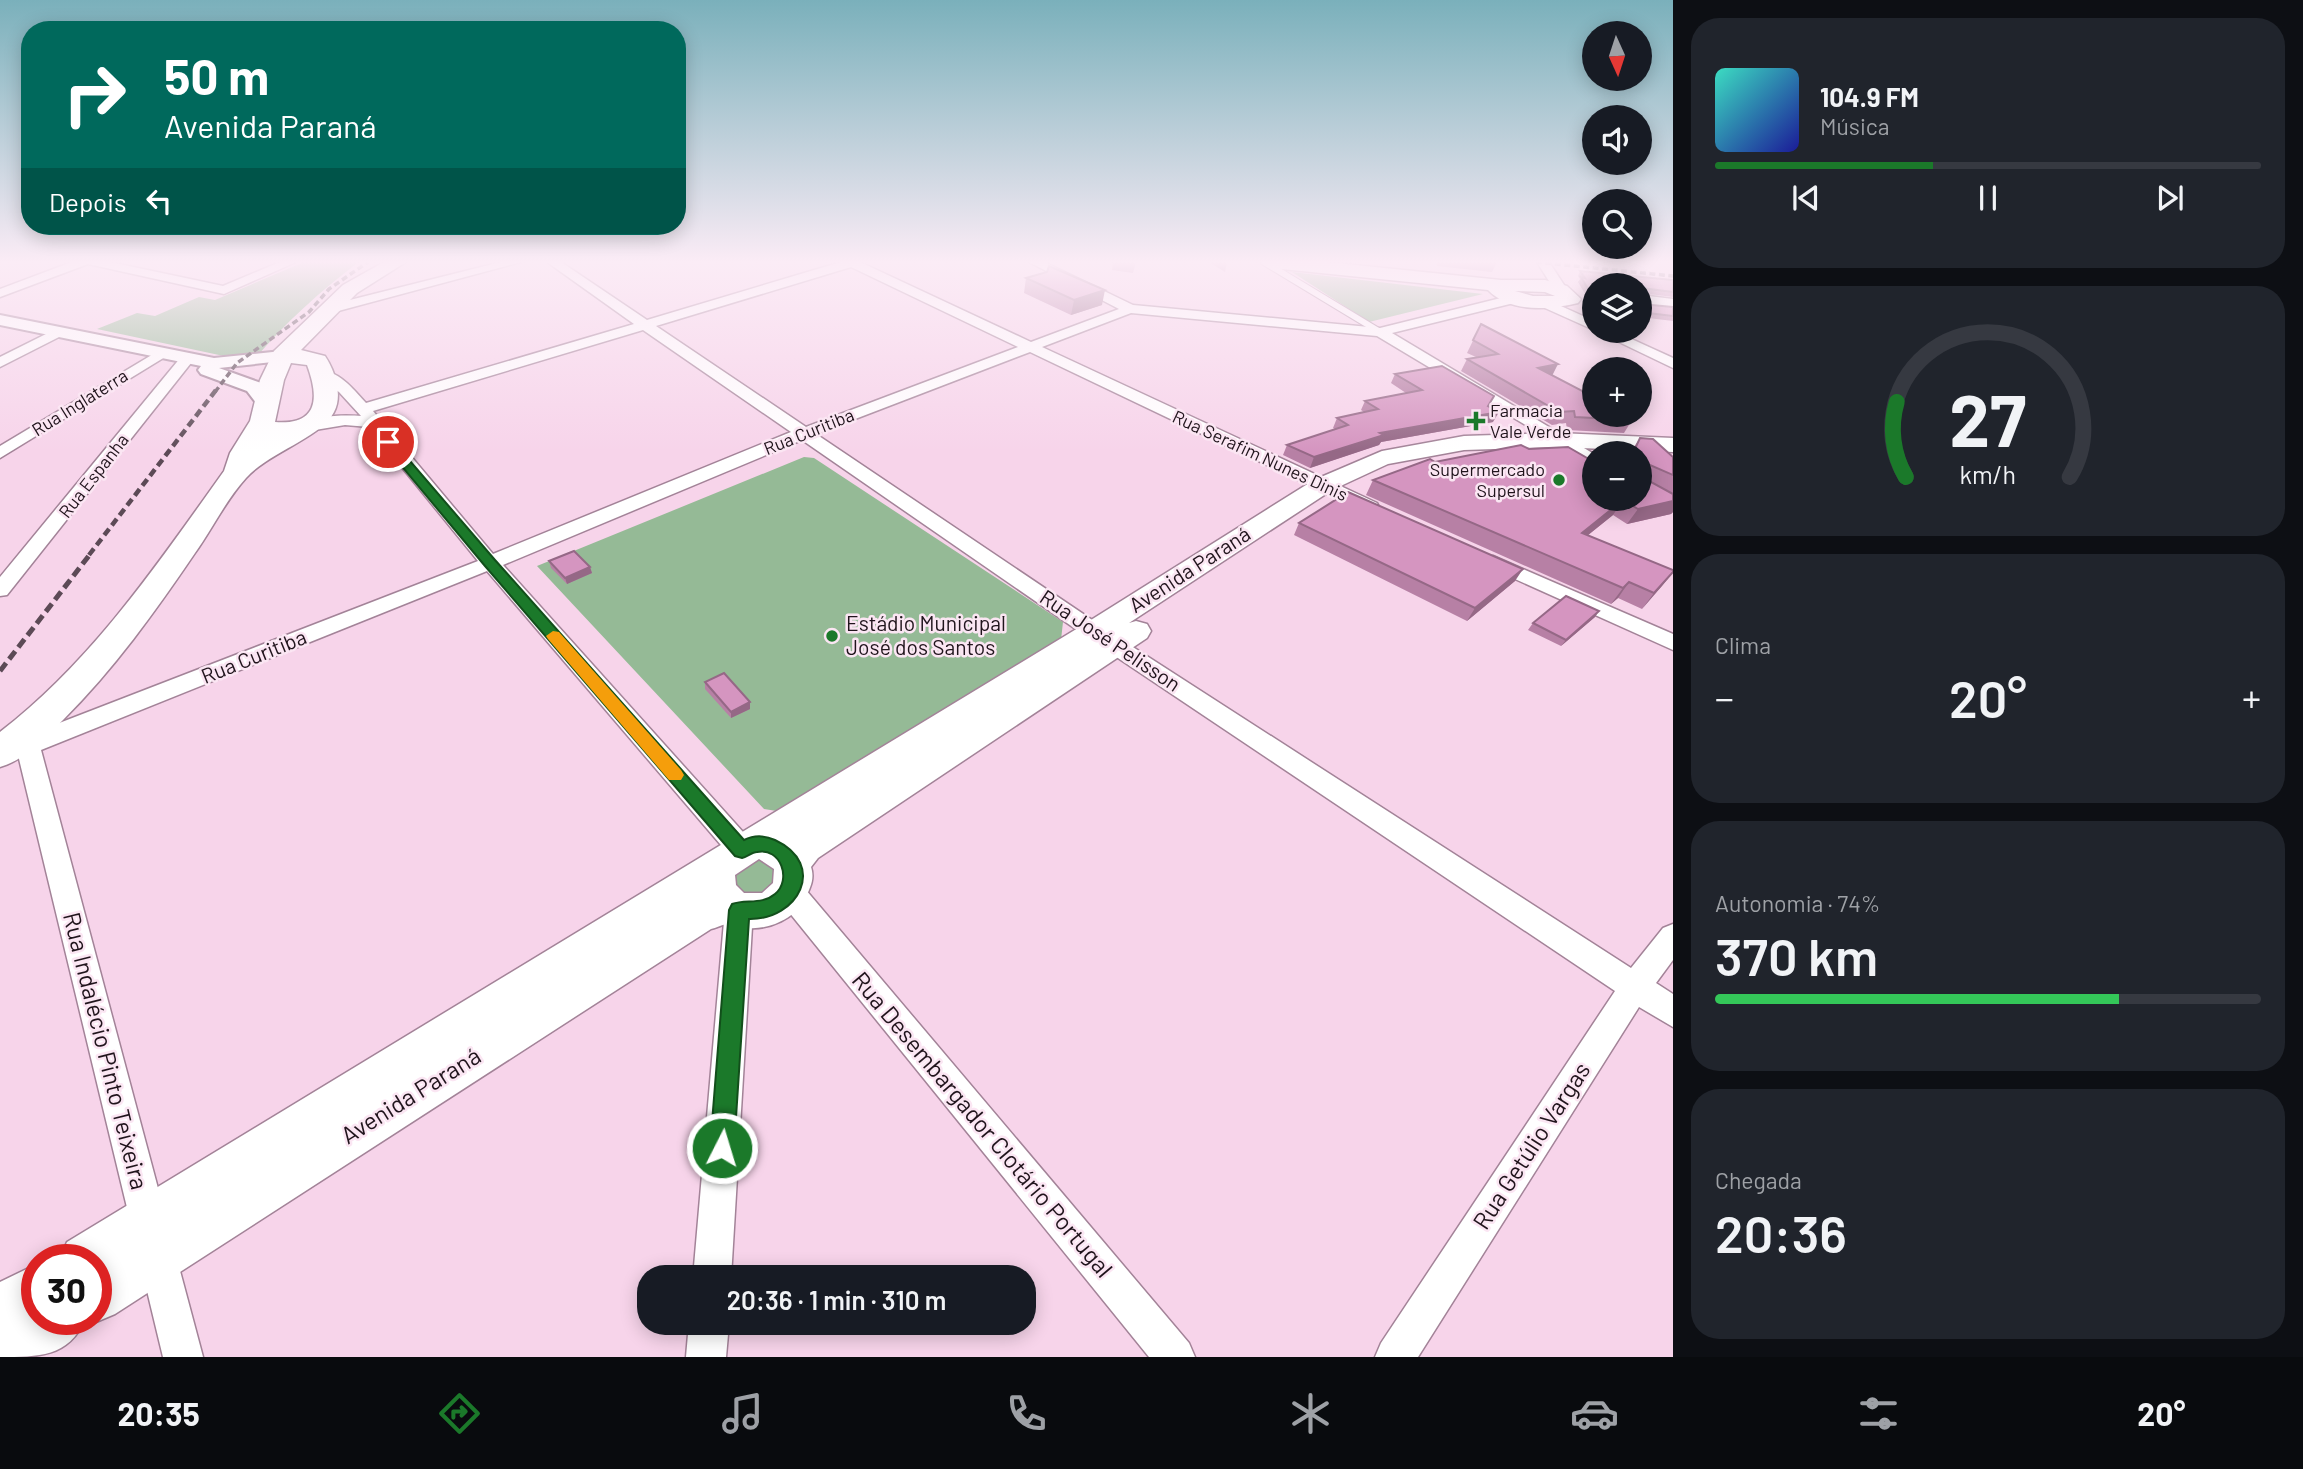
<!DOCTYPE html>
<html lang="pt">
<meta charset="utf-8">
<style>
body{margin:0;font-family:Barlow,sans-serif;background:#20242c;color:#f1f3f6;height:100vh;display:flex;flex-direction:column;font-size:26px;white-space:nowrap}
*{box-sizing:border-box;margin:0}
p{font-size:23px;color:#9ea1a6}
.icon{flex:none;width:38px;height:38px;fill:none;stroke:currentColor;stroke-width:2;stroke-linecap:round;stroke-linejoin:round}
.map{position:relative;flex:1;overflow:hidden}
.side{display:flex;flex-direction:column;gap:18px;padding:18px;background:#0d0f14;width:630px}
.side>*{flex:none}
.hud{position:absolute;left:21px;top:21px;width:665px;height:214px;border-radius:28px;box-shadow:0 4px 18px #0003;background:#00695c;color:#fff;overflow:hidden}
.needle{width:46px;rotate:177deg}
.controls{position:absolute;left:1582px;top:21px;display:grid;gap:14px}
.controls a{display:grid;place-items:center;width:70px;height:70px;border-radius:50%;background:#171b24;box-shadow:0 4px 18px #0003;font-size:35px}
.speed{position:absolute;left:21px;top:1244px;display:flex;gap:14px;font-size:35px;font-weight:700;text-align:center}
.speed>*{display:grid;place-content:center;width:91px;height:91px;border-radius:50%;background:#171b24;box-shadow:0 4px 18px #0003;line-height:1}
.speed .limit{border:10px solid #d22;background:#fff;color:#111}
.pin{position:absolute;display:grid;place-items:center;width:60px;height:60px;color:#fff;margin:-30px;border:4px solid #fff;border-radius:50%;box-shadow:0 2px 7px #0007}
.me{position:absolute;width:77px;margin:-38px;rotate:5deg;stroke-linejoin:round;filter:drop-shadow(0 0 5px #0008)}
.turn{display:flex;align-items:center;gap:24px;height:147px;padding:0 28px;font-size:32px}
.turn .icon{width:91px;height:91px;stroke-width:2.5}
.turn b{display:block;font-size:49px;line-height:60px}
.then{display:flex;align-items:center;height:66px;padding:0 28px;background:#0003;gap:14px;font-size:26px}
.big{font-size:52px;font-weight:600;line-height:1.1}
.side .tile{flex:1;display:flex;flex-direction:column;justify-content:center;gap:10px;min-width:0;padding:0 24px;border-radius:28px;background:#20242c}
.side .dial{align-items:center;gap:0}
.dial svg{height:182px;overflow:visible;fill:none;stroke:#363941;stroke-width:7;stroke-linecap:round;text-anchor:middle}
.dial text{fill:#f1f3f6;stroke:none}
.song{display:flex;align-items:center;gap:21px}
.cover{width:84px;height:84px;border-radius:10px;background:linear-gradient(135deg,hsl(170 70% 55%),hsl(240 70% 35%))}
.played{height:7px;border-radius:4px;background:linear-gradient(90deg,#1b792a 40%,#363941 40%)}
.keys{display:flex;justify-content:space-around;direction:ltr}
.heat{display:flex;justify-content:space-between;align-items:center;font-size:38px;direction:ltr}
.charge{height:10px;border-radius:5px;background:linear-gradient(90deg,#34c759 74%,#363941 0)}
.trip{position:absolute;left:637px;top:1265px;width:399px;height:70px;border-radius:28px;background:#171b24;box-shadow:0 4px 18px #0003;font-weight:600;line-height:70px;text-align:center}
.dock{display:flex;height:112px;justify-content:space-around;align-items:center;background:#090b0e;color:#9ea1a6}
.dock .icon{width:49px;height:49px}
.dock .current{color:#1b792a}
.dock b{font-size:32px;color:#f1f3f6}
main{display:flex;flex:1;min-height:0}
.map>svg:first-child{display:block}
.green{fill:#95ba96}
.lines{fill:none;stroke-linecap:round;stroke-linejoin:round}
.service-casing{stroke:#a38398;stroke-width:8}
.minor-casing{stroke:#a38398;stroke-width:3}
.tertiary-casing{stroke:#a38398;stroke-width:4}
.secondary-casing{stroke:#a38398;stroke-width:3}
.primary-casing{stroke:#a38398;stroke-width:3}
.service{stroke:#fff;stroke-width:6}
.minor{fill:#fff;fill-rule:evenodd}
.tertiary{fill:#fff;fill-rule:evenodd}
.secondary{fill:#fff;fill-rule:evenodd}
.primary{fill:#fff;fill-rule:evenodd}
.rail-far2{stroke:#5c4a56;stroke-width:3.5;stroke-dasharray:6 3.5;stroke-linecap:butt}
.rail-far1{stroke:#5c4a56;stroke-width:4.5;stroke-dasharray:8 4.5;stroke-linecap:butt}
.rail{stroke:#5c4a56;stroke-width:5;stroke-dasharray:10 5;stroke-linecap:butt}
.wall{fill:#b780a5}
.shaded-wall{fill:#956886}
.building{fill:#d595c0;stroke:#956886;stroke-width:2}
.route{fill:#1b792a;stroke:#124f1b;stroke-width:2}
.slow{fill:#f59e0b}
.poi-dot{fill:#1b792a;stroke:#fbe6f3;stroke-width:2.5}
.labels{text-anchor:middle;stroke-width:5;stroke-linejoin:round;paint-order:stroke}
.far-street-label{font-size:18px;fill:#20141c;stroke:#fbe6f3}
.far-poi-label{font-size:18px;fill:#20141c;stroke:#fbe6f3;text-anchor:start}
.street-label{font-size:21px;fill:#20141c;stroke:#fbe6f3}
.poi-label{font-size:21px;fill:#20141c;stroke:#fbe6f3;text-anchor:start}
.near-street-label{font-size:24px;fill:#20141c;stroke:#fbe6f3}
</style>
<main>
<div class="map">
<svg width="1673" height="1357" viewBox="0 0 1673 1357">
<rect width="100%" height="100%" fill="#f7d4ea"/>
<!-- green -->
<path class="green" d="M304,262h55c-40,30 -74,61 -107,100l-155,-33 40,-16 18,3 44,-19 16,3z
M1292,272l191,22 -114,28z
M804,457l10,1 249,164 -2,18 -278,172 -19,-3 -227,-243z
M758,856l19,10 -5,27 -33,4 -9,-27z"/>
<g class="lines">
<!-- service casing -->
<g class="service-casing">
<path id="service" d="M1264,262l116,70"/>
</g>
<!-- minor casing -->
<g class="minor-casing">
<path id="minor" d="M72,262h38l113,24 57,-24h16l-72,32 -136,-30 -88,33v-8z
M501,262h20l-194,52 -7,-4 2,-3z
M547,262h14l86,58 194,-58h19l171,80 88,-33 -90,-47h15l89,43 247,23 137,-34 5,1v6l-130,32 202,121v12l-217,-130 -246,-23 -89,34 335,156 2,4 -2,4h-14l-333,-159 -214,82 306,206 509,328 32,-40 10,-4v36l-17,23 17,11v33l-34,-20 -221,350h-43l6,-14 234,-352 -509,-341 -304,-210 -299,125 249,277 4,8 -4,8 -10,3 -10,-3 -245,-287 -446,179 162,607h-40l-150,-623 3,-6 9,-3 9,3 2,4 442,-171 -109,-134 -24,-2 -36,6 -8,-5c12,-11 43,-11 60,-10l-22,-24 -20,-14 -3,-3 3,-3c18,-4 36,19 47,31l268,-79zM851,267l167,80 -212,80 -150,-101zM643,330l148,102 -298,122 -120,-143z
M1537,262h12l19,29 -1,3h-10z
M1541,297l53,24v9l-58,-26 -2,-3z
M58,328l5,1v6l-63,32v-10z
M1596,331h18l59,27v10z
M160,350l5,1 2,3 -2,3 -165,101v-12z
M186,356l7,4 -2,3 -184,232 -7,1v-19l181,-220z
M1493,556l180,78v16l-187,-84 -3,-4 3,-4z
M790,880l10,3 389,460 6,14h-46l-369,-456 -4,-9 4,-9z
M739,897l10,4 4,9 -22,368h-38l32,-368 4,-9z
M689,1323h40l-3,34h-40z"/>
</g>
<!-- tertiary casing -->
<g class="tertiary-casing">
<path id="tertiary" d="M0,315l214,43 68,-7 9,5 -9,5 -63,7 42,15 16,21 -10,6 -7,-2 -13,-17 -46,-17 -3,-4 3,-4 -201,-41z"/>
</g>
<!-- secondary casing -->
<g class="secondary-casing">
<path id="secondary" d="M1558,433l115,5v14l-115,-5 -94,3 -76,14 -56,26 -203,133 7,-2 11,3 4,7 -4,7 -329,220 -7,9c4,12 -1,21 -6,32 -9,19 -36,31 -57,29 -7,0 -14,-5 -21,-4 -6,1 -11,4 -16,5l-596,385 -19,8 -5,-2h5v-60h-37l8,-18 1016,-617 231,-145 68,-29 82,-15zM759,859l15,10 -1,14 -11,10h-18l-8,-8 -1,-10z
M37,1264v56h48c-17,37 -46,37 -85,37v-75z"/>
</g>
<!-- primary casing -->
<g class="primary-casing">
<path id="primary" d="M384,262h22l-49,31 -56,57 24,6c10,15 18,39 9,56 -12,25 -66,41 -88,66 -20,22 -34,51 -51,75 -40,59 -81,116 -132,167 -18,18 -38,40 -63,47v-35c92,-71 157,-167 224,-261l6,-18 20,-32 10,-41 14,-29 69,-66zM291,363l16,2c13,35 10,60 -32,57l9,-42z
M1263,262h63l175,18h44l22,6 14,13 -3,4c-28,7 -68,10 -90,-13l-216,-22zM1515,291l30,1 10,4h-22z
M1640,295l33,4v12l-33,-4z"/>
</g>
<!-- service -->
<use href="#service" class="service"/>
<!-- minor -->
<use href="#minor" class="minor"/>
<!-- tertiary -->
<use href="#tertiary" class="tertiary"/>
<!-- secondary -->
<use href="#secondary" class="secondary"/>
<!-- primary -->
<use href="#primary" class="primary"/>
<!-- rail-far2 -->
<path class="rail-far2" d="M1536,262l137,14
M215,392l22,-29 72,-51 20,-23 39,-27"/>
<!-- rail-far1 -->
<path class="rail-far1" d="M89,555l127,-165"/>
<!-- rail -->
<path class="rail" d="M0,671l91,-118"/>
</g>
<!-- wall -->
<path class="wall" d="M1113,262h23l-3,11 -21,-3z
M1209,262h18l-2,10z
M1436,262h59l1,2 -4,8 -55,-6z
M1580,271l93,9v17l-32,-4v11l32,3v14l-33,-4v-32h-46v24l-16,-27 2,-3 -2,-3z
M1026,278l76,27 -31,10 -47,-22z
M1481,324l71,51 80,45 -8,13 -57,-3 -1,-7 -14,2 -91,-54 6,-12 9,-2 -9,-4z
M1395,374l93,33 5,15 -112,20 -2,3 -69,23 -27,-13 4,-10 48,-16 -2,-1 4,-10 27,-6 -3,-2 4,-9 41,-8 -15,-10z
M1640,438l33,19v55l-2,2 -44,10 -14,-9 -25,20 85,37 -31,37 -24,-11 -7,6 -245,-109 7,-15 62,-18 94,-13 111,50v-46h-10z
M1299,523l216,58 -48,40 -173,-86z
M549,561l41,6 2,6 -25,11 -16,-16z
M1595,617l-34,29 -33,-16 5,-7z
M705,682l45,27 -19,9 -26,-29z"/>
<!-- shaded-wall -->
<path class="shaded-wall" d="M1105,290l-3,15 -31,10 3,-15z
M1558,364l-6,12 -14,-8z
M1499,412l-6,10 -112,20 -2,3 -69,23 4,-11 66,-24z
M1623,500l-10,15 -41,33 10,-15z
M1673,501v11l-2,2 -44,10 11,-15z
M590,567l2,6 -25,11 -2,-6z
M1523,569l-8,12 -48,40 8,-13z
M1673,572l-11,14 -20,23 12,-16z
M1629,582l-11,16 -7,6 12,-16z
M1599,611l-4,6 -34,29 5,-6z
M750,702v7l-19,9v-6z"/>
<!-- building -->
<path class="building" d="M1049,266l56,24 -31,10 -48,-22 21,-6z
M1580,271l93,9v12l-32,-4v16l32,3v9l-33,-4v-27h-46v14l-13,-22 4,1z
M1481,324l77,40 -20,4 56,29v18h33l5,5 -57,-3 -1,-6 -15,1 -92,-53 31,-5 -25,-14z
M1442,366l52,30 -6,10 11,6 -119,21 4,2 -70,22 -27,-12 61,-20 -11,-7 41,-9 -13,-8 57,-11 -27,-16z
M1640,438l13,1 20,18v18l-23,-10 -1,16 24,13v7l-35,8 -15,-9 -41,33 91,37v2l-19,21 -25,-11 -6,6 -250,-108 57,-21 5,3 86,-17 8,4 39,-2 26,15v37h46v-46h-7z
M1348,492l175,77 -48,39 -176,-85z
M574,551l16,16 -25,11 -16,-17z
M1566,596l33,15 -33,29 -33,-17z
M724,673l26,29 -19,10 -26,-30z"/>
<!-- sky -->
<linearGradient id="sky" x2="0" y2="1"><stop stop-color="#7ab0bb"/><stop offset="0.58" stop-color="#fbecf6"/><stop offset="1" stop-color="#fbecf6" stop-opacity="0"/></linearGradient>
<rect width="1673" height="452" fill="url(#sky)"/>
<!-- route -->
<path class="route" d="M384,440h8l103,120 249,280c10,-5 20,-5 31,0 53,25 23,80 -26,79l-15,229 -3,8 -9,4 -8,-4 -4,-8 19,-238 3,-6c14,-5 30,1 43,-10 17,-14 6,-47 -18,-42 -5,0 -10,5 -15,6l-7,-2 -250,-290 -101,-121z"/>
<!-- slow -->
<path class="slow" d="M553,631l6,1 122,138 3,5 -3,5h-12l-121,-141 -2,-3z"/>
<!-- markers -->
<g class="poi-dot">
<path d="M1472.5 410.5h7v7h7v7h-7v7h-7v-7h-7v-7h7z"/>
<circle cx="1559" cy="480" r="7"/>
<circle cx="832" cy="636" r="7"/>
</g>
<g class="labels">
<!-- far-street labels -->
<g class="far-street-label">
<text transform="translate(80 403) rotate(-32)" y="6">Rua Inglaterra</text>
<text transform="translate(809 432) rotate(-22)" y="6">Rua Curitiba</text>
<text transform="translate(1260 456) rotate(25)" y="6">Rua Serafim Nunes Dinis</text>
<text transform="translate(94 476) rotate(-52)" y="6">Rua Espanha</text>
</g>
<!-- far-poi labels -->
<g class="far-poi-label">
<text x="1490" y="417">Farmacia<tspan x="1490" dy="21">Vale Verde</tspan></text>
<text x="1545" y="476" text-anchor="end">Supermercado<tspan x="1545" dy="21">Supersul</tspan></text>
</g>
<!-- street labels -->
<g class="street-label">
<text transform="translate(1190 570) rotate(-33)" y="7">Avenida Paraná</text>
<text transform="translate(1110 641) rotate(34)" y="7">Rua José Pelisson</text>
<text transform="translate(254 657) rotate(-22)" y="7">Rua Curitiba</text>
</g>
<!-- poi labels -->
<g class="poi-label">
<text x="846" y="631">Estádio Municipal<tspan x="846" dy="24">José dos Santos</tspan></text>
</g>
<!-- near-street labels -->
<g class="near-street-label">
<text transform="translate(105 1051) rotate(76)" y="8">Rua Indalécio Pinto Teixeira</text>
<text transform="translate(411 1096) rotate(-32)" y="8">Avenida Paraná</text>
<text transform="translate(982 1125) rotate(50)" y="8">Rua Desembargador Clotário Portugal</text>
<text transform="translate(1532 1146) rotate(-57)" y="8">Rua Getúlio Vargas</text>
</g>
</g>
</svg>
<div class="controls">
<a><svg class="needle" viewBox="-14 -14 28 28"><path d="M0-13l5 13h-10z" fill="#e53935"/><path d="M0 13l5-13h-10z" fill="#9ea1a6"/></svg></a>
<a><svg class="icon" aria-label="sound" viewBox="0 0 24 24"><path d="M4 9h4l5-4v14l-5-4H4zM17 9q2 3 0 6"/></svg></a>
<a><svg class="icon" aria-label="search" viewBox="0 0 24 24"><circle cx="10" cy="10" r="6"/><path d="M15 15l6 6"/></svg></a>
<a><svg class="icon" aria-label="layers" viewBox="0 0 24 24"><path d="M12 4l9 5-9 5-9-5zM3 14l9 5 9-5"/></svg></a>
<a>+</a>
<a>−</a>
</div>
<div class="speed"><div class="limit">30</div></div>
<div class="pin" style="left:388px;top:442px;background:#d93025"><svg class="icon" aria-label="arrive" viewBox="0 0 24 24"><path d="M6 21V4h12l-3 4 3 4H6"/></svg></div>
<svg class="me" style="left:722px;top:1148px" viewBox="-20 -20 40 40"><circle r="17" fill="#1b792a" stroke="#fff" stroke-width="3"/><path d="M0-11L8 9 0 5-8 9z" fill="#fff"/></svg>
<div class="trip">20:36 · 1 min · 310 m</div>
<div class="hud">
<div class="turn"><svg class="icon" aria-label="right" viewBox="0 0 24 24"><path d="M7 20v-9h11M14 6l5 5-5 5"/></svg><div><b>50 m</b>Avenida Paraná</div></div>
<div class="then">Depois<svg class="icon" aria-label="left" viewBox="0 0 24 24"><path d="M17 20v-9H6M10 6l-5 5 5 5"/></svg></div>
</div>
</div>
<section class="side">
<div class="tile">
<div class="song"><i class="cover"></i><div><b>104.9 FM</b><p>Música</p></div></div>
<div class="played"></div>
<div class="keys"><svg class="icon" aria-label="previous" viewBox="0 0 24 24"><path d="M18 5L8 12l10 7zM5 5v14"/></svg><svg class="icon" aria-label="pause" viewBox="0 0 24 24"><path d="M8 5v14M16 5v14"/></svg><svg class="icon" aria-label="next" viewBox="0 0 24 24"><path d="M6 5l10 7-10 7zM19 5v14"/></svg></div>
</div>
<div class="tile dial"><svg viewBox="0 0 100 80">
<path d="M14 69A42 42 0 1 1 86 69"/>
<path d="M14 69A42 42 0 0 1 10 36" stroke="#1b792a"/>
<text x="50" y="56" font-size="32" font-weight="700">27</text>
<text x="50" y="72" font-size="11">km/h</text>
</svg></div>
<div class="tile"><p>Clima</p>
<div class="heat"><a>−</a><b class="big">20°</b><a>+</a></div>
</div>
<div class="tile"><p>Autonomia · 74%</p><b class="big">370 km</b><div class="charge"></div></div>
<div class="tile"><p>Chegada</p><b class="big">20:36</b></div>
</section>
</main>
<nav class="dock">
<b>20:35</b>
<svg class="icon current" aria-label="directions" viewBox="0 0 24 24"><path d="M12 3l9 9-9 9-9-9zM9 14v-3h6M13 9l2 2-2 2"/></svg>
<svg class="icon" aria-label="music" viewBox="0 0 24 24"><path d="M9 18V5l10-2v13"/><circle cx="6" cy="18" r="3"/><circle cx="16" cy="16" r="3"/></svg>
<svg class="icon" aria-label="phone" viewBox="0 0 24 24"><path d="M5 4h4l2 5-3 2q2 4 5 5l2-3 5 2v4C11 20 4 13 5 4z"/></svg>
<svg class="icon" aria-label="climate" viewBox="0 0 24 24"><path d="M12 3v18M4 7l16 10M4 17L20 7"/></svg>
<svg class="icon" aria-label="car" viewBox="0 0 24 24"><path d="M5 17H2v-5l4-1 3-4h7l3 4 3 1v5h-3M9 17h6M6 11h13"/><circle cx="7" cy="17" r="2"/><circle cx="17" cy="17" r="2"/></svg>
<svg class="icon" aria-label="filters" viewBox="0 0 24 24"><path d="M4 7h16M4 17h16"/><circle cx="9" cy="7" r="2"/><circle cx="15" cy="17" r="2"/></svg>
<b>20°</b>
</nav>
